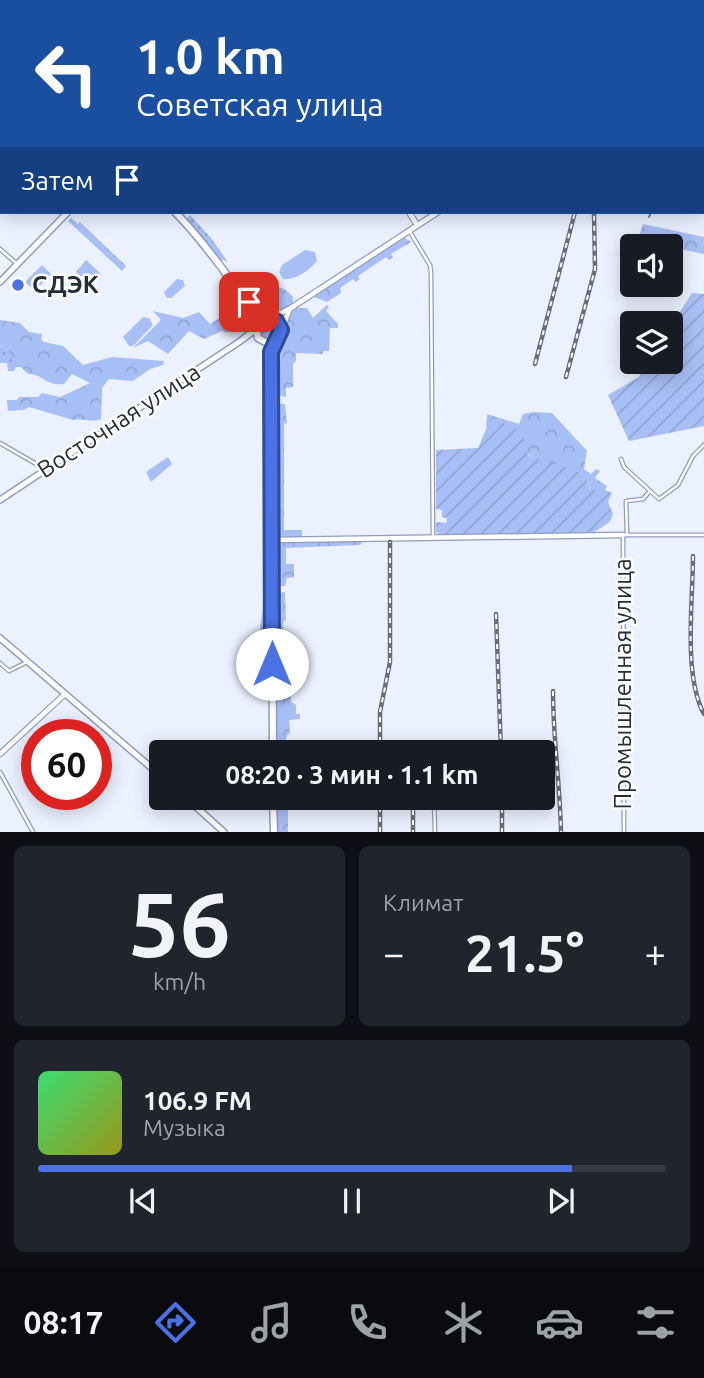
<!DOCTYPE html>
<html lang="ru">
<meta charset="utf-8">
<style>
body{margin:0;font-family:Ubuntu,sans-serif;background:#20242c;color:#f1f3f6;height:100vh;display:flex;flex-direction:column;font-size:26px;white-space:nowrap}
*{box-sizing:border-box;margin:0}
p{font-size:23px;color:#9ea1a6}
.icon{flex:none;width:38px;height:38px;fill:none;stroke:currentColor;stroke-width:2;stroke-linecap:round;stroke-linejoin:round}
.map{position:relative;height:832px;overflow:hidden}
.panel{display:flex;flex-direction:column;gap:14px;padding:14px;background:#0d0f14;flex:1}
.panel>*{flex:none}
.hud{position:absolute;left:0px;top:0px;width:705px;height:214px;box-shadow:0 4px 18px #0003;background:#1a4fa0;color:#fff;overflow:hidden}
.fabs{position:absolute;left:620px;top:234px;display:grid;gap:14px}
.fabs a{display:grid;place-items:center;width:63px;height:63px;border-radius:7px;background:#171b24;box-shadow:0 4px 18px #0003;font-size:35px}
.speed{position:absolute;left:21px;top:719px;display:flex;gap:14px;font-size:35px;font-weight:700;text-align:center}
.speed>*{display:grid;place-content:center;width:91px;height:91px;border-radius:50%;background:#171b24;box-shadow:0 4px 18px #0003;line-height:1}
.speed .limit{border:10px solid #d22;background:#fff;color:#111}
.pin{position:absolute;display:grid;place-items:center;width:60px;height:60px;color:#fff;margin:-30px;border-radius:14px;box-shadow:0 4px 10px #0006}
.me{position:absolute;width:77px;margin:-38px;rotate:0deg;stroke-linejoin:round;filter:drop-shadow(0 0 5px #0008)}
.turn{display:flex;align-items:center;gap:24px;height:147px;padding:0 21px;font-size:32px}
.turn .icon{width:91px;height:91px;stroke-width:2.5}
.turn b{display:block;font-size:49px;line-height:60px}
.then{display:flex;align-items:center;height:66px;padding:0 21px;background:#0003;gap:14px;font-size:26px}
.big{font-size:52px;font-weight:600;line-height:1.1}
.panel .widget{flex:1;display:flex;flex-direction:column;justify-content:center;gap:10px;min-width:0;padding:0 24px;border-radius:10px;background:#20242c}
.panel .dial{align-items:center;gap:0}
.dial b{font-size:91px;line-height:1}
.song{display:flex;align-items:center;gap:21px}
.cover{width:84px;height:84px;border-radius:10px;background:linear-gradient(135deg,hsl(140 70% 55%),hsl(60 70% 35%))}
.played{height:7px;border-radius:4px;background:linear-gradient(90deg,#4a72e5 85%,#363941 85%)}
.keys{display:flex;justify-content:space-around;direction:ltr}
.heat{display:flex;justify-content:space-between;align-items:center;font-size:38px;direction:ltr}
.panel .tiles{flex:1;display:grid;gap:14px;grid-template-columns:1fr 1fr}
.widget:last-child{grid-column:span 2}
.trip{position:absolute;left:149px;top:740px;width:406px;height:70px;border-radius:7px;background:#171b24;box-shadow:0 4px 18px #0003;font-weight:600;line-height:70px;text-align:center}
.dock{display:flex;height:112px;justify-content:space-around;align-items:center;background:#090b0e;color:#9ea1a6}
.dock .icon{width:49px;height:49px}
.dock .active{color:#4a72e5}
.dock b{font-size:32px;color:#f1f3f6}
.map>svg:first-child{display:block}
.grass{fill:url(#grass-dots)}
.forest{fill:url(#forest-crowns)}
.park{fill:url(#park-tufts)}
.garden{fill:url(#garden-furrows)}
.pitch{fill:#a8bff5}
.lines{fill:none;stroke-linecap:round;stroke-linejoin:round}
.stream{stroke:#667eb9;stroke-width:2}
.minor-casing{stroke:#909dbd;stroke-width:5}
.tertiary-casing{stroke:#909dbd;stroke-width:7}
.secondary-casing{stroke:#909dbd;stroke-width:8}
.primary-casing{stroke:#909dbd;stroke-width:9}
.minor{stroke:#fff;stroke-width:2.5}
.tertiary{stroke:#fff;stroke-width:4.5}
.secondary{stroke:#fff;stroke-width:5}
.primary{stroke:#fff;stroke-width:6}
.rail-casing{stroke:#696e7b;stroke-width:4.5}
.rail{stroke:#fff;stroke-width:2;stroke-dasharray:5;stroke-linecap:butt}
.route-casing{stroke:#304a95;stroke-width:18}
.route{stroke:#4a72e5;stroke-width:12}
.poi-dot{fill:#4a72e5;stroke:#fff;stroke-width:2.5}
.labels{text-anchor:middle;stroke-width:5;stroke-linejoin:round;paint-order:stroke}
.poi-label{font-size:24px;font-weight:bold;fill:#272c39;stroke:#fff;text-anchor:start}
.street-label{font-size:24px;fill:#272c39;stroke:#fff}
</style>
<div class="map">
<svg width="704" height="832" viewBox="0 0 704 832">
<defs>
<pattern id="grass-dots" width="8" height="8" patternUnits="userSpaceOnUse" patternTransform="scale(1.75)"><rect width="8" height="8" fill="#a8bff5"/><path d="M2 2h.1M6 6h.1" fill="none" stroke="#91a4d3" stroke-width="1.8" stroke-linecap="round"/></pattern>
<pattern id="forest-crowns" width="20" height="18" patternUnits="userSpaceOnUse" patternTransform="scale(1.75)"><rect width="20" height="18" fill="#a8bff5"/><path d="M2 6a3 3 0 1 1 6 0M12 15a3 3 0 1 1 6 0" fill="none" stroke="#91a4d3"/></pattern>
<pattern id="park-tufts" width="24" height="20" patternUnits="userSpaceOnUse" patternTransform="scale(1.75)"><rect width="24" height="20" fill="#a8bff5"/><path d="M3 7l-1-3M5 7V3M7 7l1-3M15 17l-1-3M17 17v-4M19 17l1-3" fill="none" stroke="#91a4d3"/></pattern>
<pattern id="garden-furrows" width="10" height="10" patternUnits="userSpaceOnUse" patternTransform="scale(1.75)"><rect width="10" height="10" fill="#a8bff5"/><path d="M-1 1l2-2M0 10L10 0M9 11l2-2" fill="none" stroke="#91a4d3"/></pattern>
</defs>
<rect width="100%" height="100%" fill="#ebf1ff"/>
<!-- grass -->
<path class="grass" d="M190,215l21,23 17,24 -8,-3 -33,-41z
M71,218l7,6 2,-2 46,44 -4,5 -54,-50z
M259 331a9 9 0 1 1 18 0a9 9 0 1 1-18 0Z
M0,345l3,2 -2,3h7l15,17h-7l-2,4h-6l-1,-8h-7z"/>
<!-- forest -->
<path class="forest" d="M643,224l61,13v17l-63,-13 -2,-5z
M404,237l7,5 -20,12 2,3 -4,3 -3,-3 -28,19 2,3 -4,3 -3,-3 -13,9 1,5 -14,9 -13,-5z
M251,275l16,13c11,-4 18,0 26,9v6l-7,5 -18,4 -9,-9 -8,-2c-6,-11 -5,-15 0,-26z
M236,298l7,7 1,9 7,-2 2,11 -11,5 -3,-3 -13,8 -4,-2 -18,8 -15,-8 -21,23 -20,-13 -15,7 28,-28 -8,-9 30,7 16,-6 11,12 21,-13 1,-11z
M327,305l2,2 -3,4 12,13v4h-8l-1,23h-6v3l-27,-1v8l-3,3v23l-7,1v9l-13,-3v-35l3,-12 9,-6 3,-26 8,-7h11l6,10z
M0,320l20,3 9,9 13,2 -1,5 3,3 19,4 20,19 29,-8 52,4 -1,4 -13,4 -17,12 -24,-2 -7,9 -1,31c-10,4 -17,-1 -28,1l-44,-13 -5,3 -16,1 -1,-11h10l2,-3h19l4,-4 18,4 30,-14 -18,-9 -8,10c-20,2 -20,-10 -36,-10l-17,-17 -3,-7h-8l3,-3 -3,-2z
M274,404h11l2,19 -3,1v106h18v7l-21,1 -7,-5z
M534,412l18,1 35,38 -3,18 7,5 5,-5 4,2 -5,7 12,8 -2,4h-15l-4,-14c-18,-10 -41,-10 -58,-22 -14,-9 -25,-24 -37,-35l-3,10 -2,-1 1,-14 32,10 4,-10z
M281,542h81l-2,3 -74,3v16h8v13l-7,1 -2,8h-6l-5,-4v-32z
M285,592l1,28 -3,2v30h4l4,5h8v2l-23,4 -1,-67 2,-3z
M264,603l2,9 -1,39 -3,3 -2,-3v-25z
M281,665h3v14l5,1 2,22 5,3v9h4v5l-11,1 1,13 -3,2 -3,17 -9,-1v-79z
M275,798h13v34h-13z"/>
<!-- park -->
<path class="park" d="M86,260l15,14 -11,12 -14,-14z
M42,265l9,9 -16,17 -10,-9z"/>
<!-- garden -->
<path class="garden" d="M692,293l12,1v132l-75,15 -21,-46 31,-18 9,-15h22v-35z
M491,418l31,13 6,24c19,8 40,11 58,21l4,14h15l7,3 -4,9 5,12 -3,8 -19,12 -151,1 -4,-3v-10l10,1 1,-5 -5,-1v-7l-6,-1v-59l42,-2z"/>
<!-- pitch -->
<path class="pitch" d="M305,250l10,2 2,9c-7,9 -23,20 -34,18l-4,-7 3,-7z
M177,279l6,1 2,6 -14,12h-4l-3,-6z
M143,317l6,1 4,7 -20,21h-4l-6,-9z
M168,457l4,7 -21,18 -5,-10z"/>
<g class="lines">
<!-- stream -->
<path class="stream" d="M649,217l2,-5"/>
<!-- minor casing -->
<g class="minor-casing">
<path id="minor" d="M410,232l20,33 1,8 2,265
M0,249l16,14
M0,443l45,26
M621,459l3,8 35,32 19,-14 15,-29 11,-11
M627,535l-1,-34 17,-2 7,-8
M0,663l9,8 18,-9
M0,772l33,60
M434,798l1,34
M624,832l-1,-297h81"/>
</g>
<!-- tertiary casing -->
<g class="tertiary-casing">
<path id="tertiary" d="M188,0l5,2
M376,0l7,2
M703,0l1,1
M15,2l1,-2
M436,2v-2
M0,20l2,-2
M704,36v-1
M409,212l8,13
M271,318l20,-10 147,-96
M281,331l8,-20
M272,540l351,-5
M0,754l65,-60"/>
</g>
<!-- secondary casing -->
<g class="secondary-casing">
<path id="secondary" d="M239,2v-2
M0,282l68,-70
M0,500l239,-158 17,-13
M0,638l161,138
M186,798l38,34"/>
</g>
<!-- primary casing -->
<g class="primary-casing">
<path id="primary" d="M0,38l2,2
M0,44l2,2
M175,212c17,17 79,92 81,114
M273,752l-2,-400c3,-13 18,-23 1,-33l-12,2 -4,8 2,9 9,5 9,-3
M273,798l1,34"/>
</g>
<!-- minor -->
<use href="#minor" class="minor"/>
<!-- tertiary -->
<use href="#tertiary" class="tertiary"/>
<!-- secondary -->
<use href="#secondary" class="secondary"/>
<!-- primary -->
<use href="#primary" class="primary"/>
<!-- rail casing -->
<g class="rail-casing">
<path id="rail" d="M535,364l40,-152
M566,377l29,-108 -1,-57
M693,556c0,45 -10,119 11,158
M496,614l5,138
M553,691c0,47 7,94 8,141
M380,752v-40l10,-50v-120
M502,798v34
M413,810v22
M380,832v-34"/>
</g>
<!-- rail -->
<use href="#rail" class="rail"/>
</g>
<g class="lines">
<!-- route casing -->
<g class="route-casing">
<path id="route" d="M249,302l12,14 15,5 5,9 -10,22 1,312"/>
</g>
<!-- route -->
<use href="#route" class="route"/>
</g>
<!-- markers -->
<circle class="poi-dot" cx="18" cy="285" r="7"/>
<g class="labels">
<!-- poi labels -->
<g class="poi-label">
<text x="32" y="293">СДЭК</text>
</g>
<!-- street labels -->
<g class="street-label">
<text transform="translate(119 421) rotate(-33)" y="8">Восточная улица</text>
<text transform="translate(623 684) rotate(-90)" y="8">Промышленная улица</text>
</g>
</g>
</svg>
<div class="fabs">
<a><svg class="icon" aria-label="sound" viewBox="0 0 24 24"><path d="M4 9h4l5-4v14l-5-4H4zM17 9q2 3 0 6"/></svg></a>
<a><svg class="icon" aria-label="layers" viewBox="0 0 24 24"><path d="M12 4l9 5-9 5-9-5zM3 14l9 5 9-5"/></svg></a>
</div>
<div class="speed"><div class="limit">60</div></div>
<div class="pin" style="left:249px;top:302px;background:#d93025"><svg class="icon" aria-label="arrive" viewBox="0 0 24 24"><path d="M6 21V4h12l-3 4 3 4H6"/></svg></div>
<svg class="me" style="left:272px;top:664px" viewBox="-20 -20 40 40"><circle r="19" fill="#fff"/><path d="M0-13L10 11 0 6-10 11z" fill="#4a72e5"/></svg>
<div class="trip">08:20 · 3 мин · 1.1 km</div>
<div class="hud">
<div class="turn"><svg class="icon" aria-label="left" viewBox="0 0 24 24"><path d="M17 20v-9H6M10 6l-5 5 5 5"/></svg><div><b>1.0 km</b>Советская улица</div></div>
<div class="then">Затем<svg class="icon" aria-label="arrive" viewBox="0 0 24 24"><path d="M6 21V4h12l-3 4 3 4H6"/></svg></div>
</div>
</div>
<section class="panel">
<div class="tiles">
<div class="widget dial"><b>56</b><p>km/h</p></div>
<div class="widget"><p>Климат</p>
<div class="heat"><a>−</a><b class="big">21.5°</b><a>+</a></div>
</div>
<div class="widget">
<div class="song"><i class="cover"></i><div><b>106.9 FM</b><p>Музыка</p></div></div>
<div class="played"></div>
<div class="keys"><svg class="icon" aria-label="previous" viewBox="0 0 24 24"><path d="M18 5L8 12l10 7zM5 5v14"/></svg><svg class="icon" aria-label="pause" viewBox="0 0 24 24"><path d="M8 5v14M16 5v14"/></svg><svg class="icon" aria-label="next" viewBox="0 0 24 24"><path d="M6 5l10 7-10 7zM19 5v14"/></svg></div>
</div>
</div>
</section>
<nav class="dock">
<b>08:17</b>
<svg class="icon active" aria-label="directions" viewBox="0 0 24 24"><path d="M12 3l9 9-9 9-9-9zM9 14v-3h6M13 9l2 2-2 2"/></svg>
<svg class="icon" aria-label="music" viewBox="0 0 24 24"><path d="M9 18V5l10-2v13"/><circle cx="6" cy="18" r="3"/><circle cx="16" cy="16" r="3"/></svg>
<svg class="icon" aria-label="phone" viewBox="0 0 24 24"><path d="M5 4h4l2 5-3 2q2 4 5 5l2-3 5 2v4C11 20 4 13 5 4z"/></svg>
<svg class="icon" aria-label="climate" viewBox="0 0 24 24"><path d="M12 3v18M4 7l16 10M4 17L20 7"/></svg>
<svg class="icon" aria-label="car" viewBox="0 0 24 24"><path d="M5 17H2v-5l4-1 3-4h7l3 4 3 1v5h-3M9 17h6M6 11h13"/><circle cx="7" cy="17" r="2"/><circle cx="17" cy="17" r="2"/></svg>
<svg class="icon" aria-label="filters" viewBox="0 0 24 24"><path d="M4 7h16M4 17h16"/><circle cx="9" cy="7" r="2"/><circle cx="15" cy="17" r="2"/></svg>
</nav>
